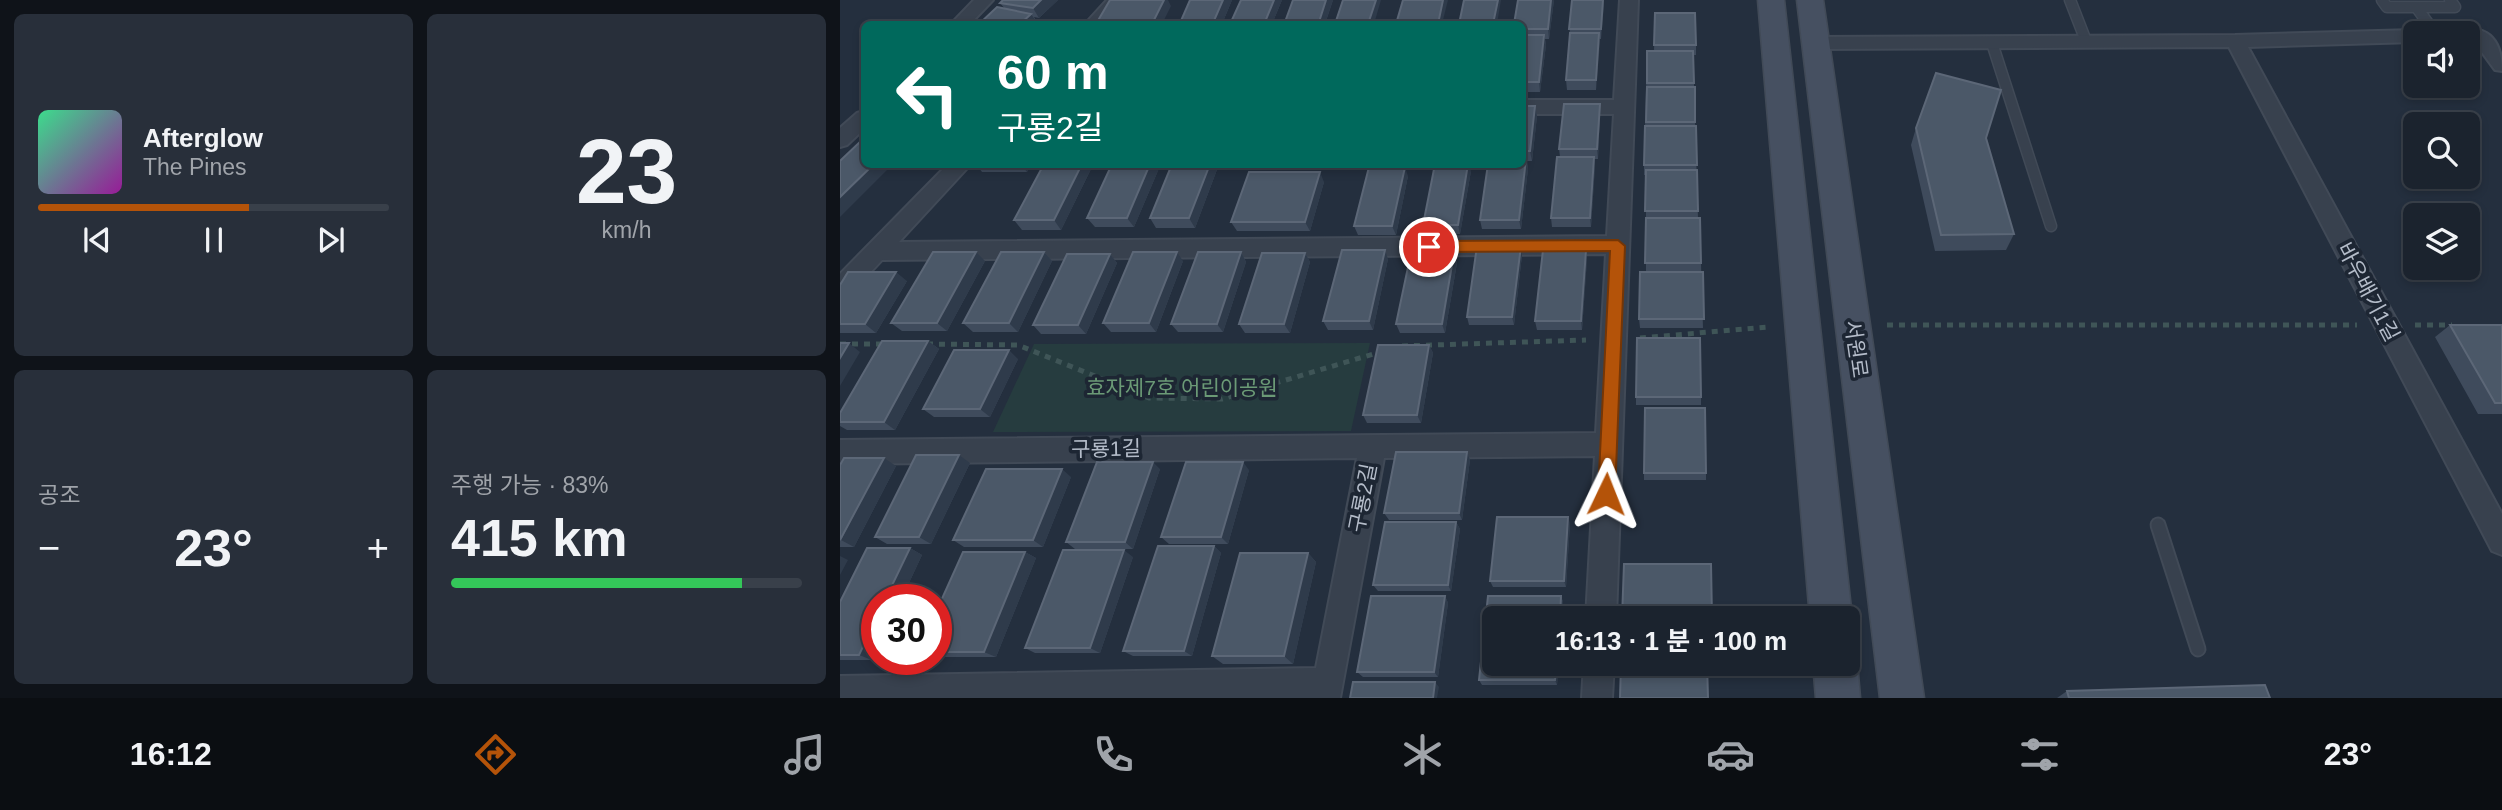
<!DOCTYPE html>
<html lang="ko">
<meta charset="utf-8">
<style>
body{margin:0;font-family:Arial,"Noto Sans KR",sans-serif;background:#282f3a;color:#f1f3f6;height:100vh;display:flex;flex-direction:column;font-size:26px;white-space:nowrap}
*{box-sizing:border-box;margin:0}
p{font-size:23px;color:#a0a4aa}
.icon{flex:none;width:38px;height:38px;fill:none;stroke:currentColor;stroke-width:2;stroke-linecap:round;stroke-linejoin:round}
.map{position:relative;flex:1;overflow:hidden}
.sheet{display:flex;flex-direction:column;gap:14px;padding:14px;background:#0f1319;width:840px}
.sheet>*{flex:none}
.guide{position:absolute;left:21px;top:21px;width:665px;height:147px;border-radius:10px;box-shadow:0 4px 10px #0003,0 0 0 2px #39404a;background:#00695c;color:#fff;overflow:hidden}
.fabs{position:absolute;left:1563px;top:21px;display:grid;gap:14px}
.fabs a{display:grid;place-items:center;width:77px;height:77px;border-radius:10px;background:#1b232e;box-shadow:0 4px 10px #0003,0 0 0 2px #39404a;font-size:35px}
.speed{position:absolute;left:21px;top:584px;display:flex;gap:14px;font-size:35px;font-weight:700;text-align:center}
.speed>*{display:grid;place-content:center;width:91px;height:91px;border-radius:50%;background:#1b232e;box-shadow:0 4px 10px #0003,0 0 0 2px #39404a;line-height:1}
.speed .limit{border:10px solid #d22;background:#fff;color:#111}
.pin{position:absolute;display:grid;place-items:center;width:60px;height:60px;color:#fff;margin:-30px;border:4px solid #fff;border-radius:50%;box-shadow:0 2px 7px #0007}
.me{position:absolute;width:77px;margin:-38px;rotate:2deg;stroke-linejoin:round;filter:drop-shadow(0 0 5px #0008)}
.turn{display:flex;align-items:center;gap:24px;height:147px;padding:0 21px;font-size:32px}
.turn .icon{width:91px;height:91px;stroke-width:2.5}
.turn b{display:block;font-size:49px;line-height:60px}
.big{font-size:52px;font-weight:700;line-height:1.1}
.sheet .card{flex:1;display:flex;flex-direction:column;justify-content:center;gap:10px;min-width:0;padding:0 24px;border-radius:10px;background:#282f3a}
.sheet .dial{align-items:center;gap:0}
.dial b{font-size:91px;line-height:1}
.song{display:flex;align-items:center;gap:21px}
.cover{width:84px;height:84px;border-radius:10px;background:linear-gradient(135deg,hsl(150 70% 55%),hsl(300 70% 35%))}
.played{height:7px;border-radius:4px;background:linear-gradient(90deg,#b45309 60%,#39404a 60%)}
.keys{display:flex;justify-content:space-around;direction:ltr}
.heat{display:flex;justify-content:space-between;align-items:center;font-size:38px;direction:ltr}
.charge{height:10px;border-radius:5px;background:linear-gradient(90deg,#34c759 83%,#39404a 0)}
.sheet .tiles{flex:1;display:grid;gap:14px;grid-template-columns:repeat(2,1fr)}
.trip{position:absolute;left:642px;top:606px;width:378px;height:70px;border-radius:10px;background:#1b232e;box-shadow:0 4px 10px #0003,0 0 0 2px #39404a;font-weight:700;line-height:70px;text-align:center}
.menu{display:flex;height:112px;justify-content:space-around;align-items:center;background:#0b0e12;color:#a0a4aa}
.menu .icon{width:49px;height:49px}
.menu .active{color:#b45309}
.menu b{font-size:32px;color:#f1f3f6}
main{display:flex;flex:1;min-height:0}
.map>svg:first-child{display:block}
.green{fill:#263c3f}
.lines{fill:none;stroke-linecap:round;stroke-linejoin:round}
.lane-far1-casing{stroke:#414a57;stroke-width:13}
.lane-casing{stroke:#414a57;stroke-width:17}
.street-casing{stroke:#414a57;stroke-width:4}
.secondary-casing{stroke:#414a57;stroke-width:3}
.path{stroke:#3f5557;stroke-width:5;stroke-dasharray:6 6;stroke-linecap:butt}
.lane-far1{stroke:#38414e;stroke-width:10}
.lane{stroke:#38414e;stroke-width:13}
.street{fill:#38414e;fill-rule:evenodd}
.secondary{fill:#465061;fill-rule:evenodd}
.wall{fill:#3f4b5c}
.shaded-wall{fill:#2f3b4b}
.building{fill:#4b5868;stroke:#5c6777;stroke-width:2}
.route{fill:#b45309;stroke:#753606;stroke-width:2}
.labels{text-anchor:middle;stroke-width:7;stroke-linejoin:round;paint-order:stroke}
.street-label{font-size:21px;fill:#b4bcc9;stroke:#1d2633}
.park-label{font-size:21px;fill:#6b9a76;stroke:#1d2633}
</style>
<main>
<section class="sheet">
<div class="tiles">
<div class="card">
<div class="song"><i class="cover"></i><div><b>Afterglow</b><p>The Pines</p></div></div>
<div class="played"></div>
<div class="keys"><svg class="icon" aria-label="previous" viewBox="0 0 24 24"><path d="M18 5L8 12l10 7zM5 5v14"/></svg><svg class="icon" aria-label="pause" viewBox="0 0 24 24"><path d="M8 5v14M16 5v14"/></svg><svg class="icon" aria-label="next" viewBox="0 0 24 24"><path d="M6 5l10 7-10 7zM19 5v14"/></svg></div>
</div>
<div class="card dial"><b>23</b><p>km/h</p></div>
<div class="card"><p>공조</p>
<div class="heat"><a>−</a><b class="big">23°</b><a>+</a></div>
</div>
<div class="card"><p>주행 가능 · 83%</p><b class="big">415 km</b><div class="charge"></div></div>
</div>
</section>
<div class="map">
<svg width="1662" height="698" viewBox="0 0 1662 698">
<rect width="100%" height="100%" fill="#242f3e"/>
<!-- green -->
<path class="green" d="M530,343l-19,88 -358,1 41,-88z"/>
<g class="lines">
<!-- lane-far1 casing -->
<g class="lane-far1-casing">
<path id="lane-far1" d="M1230,0l16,41
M1542,0l5,7h68l-5,-7
M1577,8l18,25
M1152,43l59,183"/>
</g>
<!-- lane casing -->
<g class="lane-casing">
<path id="lane" d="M1318,525l40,124"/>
</g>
<!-- street casing -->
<g class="street-casing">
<path id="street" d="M134,0h19l-23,24h-19z
M267,0h19l-22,24h-19z
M780,0h18l-22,618h-30l9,-162 -211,2 -44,240h-500v-22l476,-8 41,-210 -517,6v-24l756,-7 10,-179 -724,6 -34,36 -8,2v-24l108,-110h23l-72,78 708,-6 7,-122h-92v-14h92z
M1575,30l8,3h-8v9l-167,5 254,467v41l-10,-4 -263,-504 -413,2 -10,-6 10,-6 419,-2z
M1639,30c19,5 23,25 23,41l-7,-1 -25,-34z
M24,111v18l-17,16 -7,2v-19l17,-15z
M744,663h30l-2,35h-30z"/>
</g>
<!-- secondary casing -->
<g class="secondary-casing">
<path id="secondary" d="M918,0h26l68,618 -4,9v-9h-38z
M957,0h26l101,698h-44z
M1008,647l9,16 3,35h-44l-3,-35h35z"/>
</g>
<!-- path -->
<path class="path" d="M1047,325h470
M1575,325h37
M800,338l128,-11
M0,344h43
M87,344l91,1 131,53 73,1 158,-47
M562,346l184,-6"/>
<!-- lane-far1 -->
<use href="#lane-far1" class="lane-far1"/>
<!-- lane -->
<use href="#lane" class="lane"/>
<!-- street -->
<use href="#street" class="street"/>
<!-- secondary -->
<use href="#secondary" class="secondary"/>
</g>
<!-- wall -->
<path class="wall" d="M218,0l-19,18 -5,-1 4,7h-59l26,-15 -5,-6z
M350,0h42l-10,24h-42v-1z
M442,0l-10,24h-40l-1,-2z
M493,0l-8,24h-39l-1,-2z
M678,0h36l-5,39h-4l1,6 -6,47h-18v-68z
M732,0h31l-2,39h-2l-3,51h-29l-1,-10z
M815,13l41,32v10h-2v32l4,131 3,45 2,65h-63l-1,-9 7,-47v-97h-2v-10l3,-114h7z
M760,104v10l-2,45h-4l1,7 -4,61h-39l-1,-9 9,-61 -1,-8z
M682,106h13l2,10 -5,45h-5l1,8 -7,60h-39l-2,-9 42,-56z
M1076,128l70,10 28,96 -8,16 -71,1 -24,-106z
M136,164h55l-4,8h-45z
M204,164h44l3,5 -30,61h-39l-8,-10z
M272,164h47l1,2 -26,61h-39l-8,-9z
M332,164h44l2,3 -23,61h-39l-6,-10z
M450,164h45v3h-44z
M631,171l-11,63h-34l-3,-9z
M568,176l-12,59h-38l-4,-9z
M484,182l-14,49h-73l-6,-9z
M204,252l8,9 -34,71h-45l-10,-9z
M401,252l5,10 -23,70h-45l-7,-8z
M465,253l5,9 -20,71h-45l-6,-9z
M614,253l3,10 -12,70h-45l-4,-9z
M270,254l7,9 -31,71h-45l-8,-9z
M682,255l-8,70h-45l-2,-8z
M548,259l-15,71h-45l-5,-9z
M747,259l-5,71h-45l-2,-9z
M145,261l-38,70h-45l-11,-8z
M343,261l-27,71h-45l-8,-9z
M67,281l-31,52h-36v-48z
M1610,325h52v89h-24l-43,-77z
M88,341l11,8 -44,81h-48l-7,-4v-13z
M589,345l4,8 -12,70h-54l-4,-8z
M178,359l-28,58h-56l-11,-8z
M796,397h65v8h-65z
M627,452l3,8 -8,60h-73l-5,-7z
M130,463l-39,81h-44l-12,-7z
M0,465l56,1 -42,81h-14z
M320,469l-27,80h-58l-9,-7z
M409,470l-21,74h-59l-8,-7z
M804,473h62v7h-62z
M231,477l-28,70h-79l-11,-7z
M616,522l4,7 -9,62h-73l-5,-6z
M730,523l-4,64h-73l-3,-6z
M374,546l7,7 -29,103h-59l-10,-5z
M70,548l12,7 -21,45h-24v50l-5,10h-32v-58z
M185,552l11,6 -40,99h-60v-45z
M468,553l8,9 -23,102h-70l-11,-8z
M293,557l-33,96h-65l-10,-5z
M605,596l3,7 -10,74h-75l-6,-5z
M648,596h73l2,6 -1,16h-68v45h65l-2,22h-75l-3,-5z
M1227,691l203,7h-213z"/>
<!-- shaded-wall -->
<path class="shaded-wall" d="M201,0h17l-19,18 -6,-10z
M324,0h4l3,6 -9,18h-10z
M383,0h9l-10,24h-8l-1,-1z
M434,0h8l-10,24h-6l-1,-2z
M486,0h7l-8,24h-5l-1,-2z
M536,0h5l-7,24h-6z
M603,0h5l-6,24h-4z
M658,0h3l-4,24h-4z
M711,0h3l-5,39 -1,-10z
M763,0l1,6 -3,33v-10z
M191,14l7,10h-18z
M759,33l1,10 -4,47v-10z
M704,35l2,10 -6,47 -1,-10z
M760,104v10l-2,45 -1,-10z
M695,106l2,10 -5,45 -2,-10z
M754,157l1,9 -4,61 -1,-9z
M686,159l2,10 -7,60 -2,-9z
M34,164h19l-53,53v-20z
M181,164h10l-4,8z
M242,164h6l3,5 -30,61 -7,-10z
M310,164h9l1,2 -26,61 -7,-9z
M370,164h6l2,3 -23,61 -6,-10z
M628,164h1l2,7 -11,63 -2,-9z
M565,167l3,9 -12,59 -4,-9z
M480,172l4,10 -14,49 -5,-9z
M681,246l1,9 -8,70 -2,-8z
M545,250l3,9 -15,71 -4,-9z
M746,250l1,9 -5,71 -1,-9z
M136,252l9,9 -38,70 -10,-8z
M204,252l8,9 -34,71 -9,-9z
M337,252l6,9 -27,71 -7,-9z
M401,252l5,10 -23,70 -6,-8z
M465,253l5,9 -20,71 -6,-9z
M614,253l3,10 -12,70 -3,-9z
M270,254l7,9 -31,71 -8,-9z
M56,272l11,9 -31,52 -11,-9z
M88,341l11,8 -44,81 -11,-8z
M9,343l11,9 -20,34v-28z
M589,345l4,8 -12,70 -4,-8z
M169,350l9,9 -28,58 -10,-8z
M627,452l3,8 -8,60 -3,-7z
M119,455l11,8 -39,81 -12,-7z
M44,458l12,8 -42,81 -13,-7z
M313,462l7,7 -27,80 -8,-7z
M403,462l6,8 -21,74 -7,-7z
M222,469l9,8 -28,70 -10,-7z
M728,517l2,6 -4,64 -2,-6z
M616,522l4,7 -9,62 -3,-6z
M374,546l7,7 -29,103 -8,-5z
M70,548l12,7 -21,45h-16z
M284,550l9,7 -33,96 -10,-5z
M185,552l11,6 -40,99 -12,-5z
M468,553l8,9 -23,102 -9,-8z
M0,556l8,4 -8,15z
M605,596l3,7 -10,74 -4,-5z
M721,596l2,6 -1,16h-2z
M37,617v33l-5,10 -13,-5z
M717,663h2l-2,22 -2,-5z
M595,682l4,5 -2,11h-4z"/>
<!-- building -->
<path class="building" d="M163,0h38l-8,8 -33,-5z
M270,0h54l-12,24h-56z
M350,0h33l-10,23h-33z
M401,0h33l-9,22h-34z
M453,0h33l-7,22h-34z
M503,0h33l-8,24h-33z
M563,0h40l-5,24h-42z
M624,0h34l-5,24h-34z
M678,0h33l-3,29h-26v-5h-8z
M732,0h31l-2,29h-32z
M157,7l34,7 -11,10h-41z
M815,13h40l1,32h-42z
M730,33h29l-3,47h-30z
M682,35h22l-5,47h-17z
M807,51h46l1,32h-47z
M1096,73l65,17 -15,48 28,96 -73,1 -25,-107z
M807,87h48v35h-49z
M724,104h36l-3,45h-38z
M682,106h13l-5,45h-8z
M805,126h51l1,39h-53z
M24,138v26h10l-34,33v-36z
M717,157h37l-4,61h-39z
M682,159h4l-7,61h-39l8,-56h34z
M204,164h38l-28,56h-40z
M272,164h38l-23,54h-40z
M332,164h38l-21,54h-39z
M595,164h33l-10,61h-35z
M529,167h36l-13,59h-38z
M806,170h51l1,41h-53z
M409,172h71l-15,50h-74z
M806,218h54l1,45h-56z
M637,246h44l-9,71h-45z
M502,250h43l-16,71h-46z
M703,250h43l-5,71h-46z
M93,252h43l-39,71h-46z
M161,252h43l-35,71h-46z
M293,252h44l-28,71h-46z
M358,252h43l-24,72h-46z
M422,253h43l-21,71h-45z
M571,253h43l-12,71h-46z
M227,254h43l-32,71h-45z
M8,272h48l-31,52h-25v-39z
M800,272h63l1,47h-65z
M1610,325h52v78h-7z
M797,338h63l1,59h-65z
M42,341h46l-44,81h-44v-9z
M0,343h9l-9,15z
M538,345h51l-12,70h-54z
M114,350h55l-29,59h-57z
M805,408h60l1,65h-62z
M556,452h71l-8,61h-75z
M76,455h43l-40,82h-44z
M4,458h40l-44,82v-75z
M257,462h56l-28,80h-59z
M346,462h57l-22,75h-60z
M146,469h76l-29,71h-80z
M657,517h71l-4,64h-74z
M545,522h71l-8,63h-75z
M318,546h56l-30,105h-61z
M27,548h43l-25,52h-8v17l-18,38h-19v-53z
M223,550h61l-34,98h-65z
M123,552h62l-41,100h-48v-40z
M400,553h68l-24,103h-72z
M784,564h87l1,54h-90z
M531,596h74l-11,76h-77z
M648,596h73l-1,22h-66v45h63l-2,17h-76z
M781,663h86l1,35h-88z
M513,682h82l-2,16h-83z
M1425,685l5,13h-201l-2,-7z"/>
<!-- route -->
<path class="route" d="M778,240l7,6 -10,248 -2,6 -7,2 -6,-2 -2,-6 12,-243 -181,1 -7,-5 7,-6z"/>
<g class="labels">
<!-- street labels -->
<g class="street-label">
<text transform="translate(1528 292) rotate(62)" y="7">바우배기1길</text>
<text transform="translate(1016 349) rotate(82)" y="7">서원로</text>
<text transform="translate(266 449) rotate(-1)" y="7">구룡1길</text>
<text transform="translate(523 498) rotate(-79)" y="7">구룡2길</text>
</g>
<!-- park labels -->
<g class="park-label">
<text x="342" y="395">효자제7호 어린이공원</text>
</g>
</g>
</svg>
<div class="fabs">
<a><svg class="icon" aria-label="sound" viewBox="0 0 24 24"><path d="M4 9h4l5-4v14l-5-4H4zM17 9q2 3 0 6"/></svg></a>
<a><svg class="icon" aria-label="search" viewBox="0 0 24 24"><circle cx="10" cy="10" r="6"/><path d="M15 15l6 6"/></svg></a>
<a><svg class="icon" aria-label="layers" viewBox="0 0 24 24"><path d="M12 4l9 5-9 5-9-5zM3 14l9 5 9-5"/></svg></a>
</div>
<div class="speed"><div class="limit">30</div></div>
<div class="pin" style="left:589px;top:247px;background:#d93025"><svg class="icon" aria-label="arrive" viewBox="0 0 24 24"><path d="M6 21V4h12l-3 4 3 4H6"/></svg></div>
<svg class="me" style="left:766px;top:494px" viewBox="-20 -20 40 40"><path d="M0-17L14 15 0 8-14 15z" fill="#b45309" stroke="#fff" stroke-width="4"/></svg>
<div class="trip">16:13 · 1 분 · 100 m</div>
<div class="guide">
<div class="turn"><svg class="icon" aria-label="left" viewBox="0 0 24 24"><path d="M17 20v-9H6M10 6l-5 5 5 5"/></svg><div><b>60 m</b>구룡2길</div></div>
</div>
</div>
</main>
<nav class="menu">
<b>16:12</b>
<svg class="icon active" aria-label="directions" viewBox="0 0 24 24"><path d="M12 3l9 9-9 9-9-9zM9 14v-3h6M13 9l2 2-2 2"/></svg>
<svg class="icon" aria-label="music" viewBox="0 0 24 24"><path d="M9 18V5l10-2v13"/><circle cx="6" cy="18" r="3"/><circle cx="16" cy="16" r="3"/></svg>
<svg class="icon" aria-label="phone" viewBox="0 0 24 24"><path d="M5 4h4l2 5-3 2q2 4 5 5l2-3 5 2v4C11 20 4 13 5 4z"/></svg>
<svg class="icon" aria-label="climate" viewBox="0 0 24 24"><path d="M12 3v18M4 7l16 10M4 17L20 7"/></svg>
<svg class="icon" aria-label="car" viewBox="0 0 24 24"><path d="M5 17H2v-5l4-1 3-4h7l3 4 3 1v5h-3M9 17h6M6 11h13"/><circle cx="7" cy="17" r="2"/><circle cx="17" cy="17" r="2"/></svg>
<svg class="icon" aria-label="filters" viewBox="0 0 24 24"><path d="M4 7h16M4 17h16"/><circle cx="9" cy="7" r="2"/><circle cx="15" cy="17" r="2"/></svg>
<b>23°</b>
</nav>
